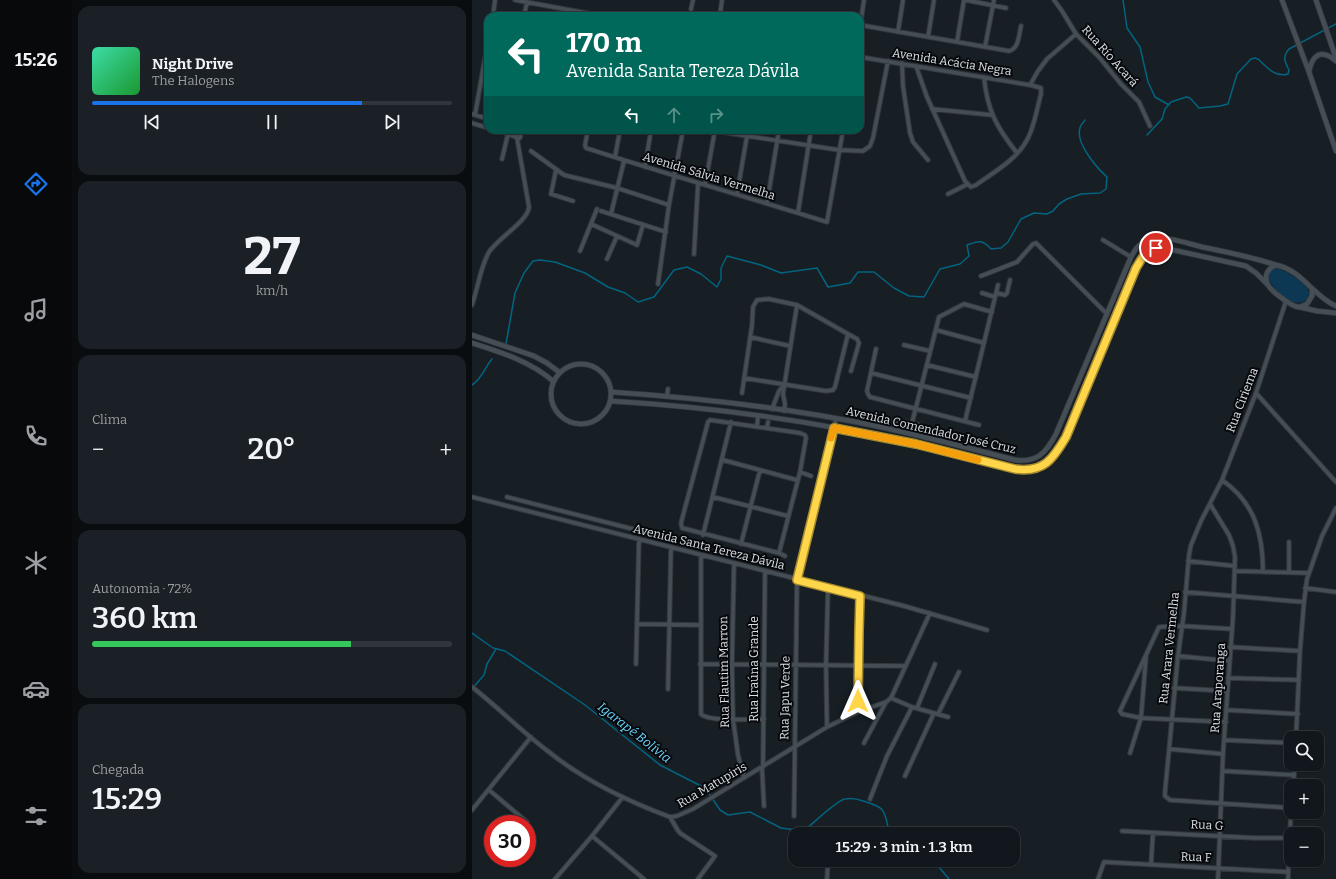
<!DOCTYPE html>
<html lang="pt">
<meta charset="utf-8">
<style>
body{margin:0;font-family:Bitter,serif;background:#1a2025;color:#f1f3f6;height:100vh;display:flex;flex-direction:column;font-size:15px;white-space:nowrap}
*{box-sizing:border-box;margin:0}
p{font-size:13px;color:#9c9fa3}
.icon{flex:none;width:22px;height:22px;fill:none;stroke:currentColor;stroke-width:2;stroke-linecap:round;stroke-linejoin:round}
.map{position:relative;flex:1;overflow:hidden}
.details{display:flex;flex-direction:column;gap:6px;padding:6px;background:#090d0f;width:400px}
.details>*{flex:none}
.hud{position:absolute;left:12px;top:12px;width:380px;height:122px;border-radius:12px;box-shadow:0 1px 3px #0004,0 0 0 1px #30363b;background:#00695c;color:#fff;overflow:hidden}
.tools{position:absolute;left:812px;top:731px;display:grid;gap:8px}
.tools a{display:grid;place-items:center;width:40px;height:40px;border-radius:8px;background:#11171c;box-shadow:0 1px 3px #0004,0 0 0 1px #30363b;font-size:20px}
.speed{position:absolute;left:12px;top:815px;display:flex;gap:8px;font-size:20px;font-weight:700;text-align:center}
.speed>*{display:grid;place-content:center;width:52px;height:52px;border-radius:50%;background:#11171c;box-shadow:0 1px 3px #0004,0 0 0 1px #30363b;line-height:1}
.speed .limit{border:6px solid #d22;background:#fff;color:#111}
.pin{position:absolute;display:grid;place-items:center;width:34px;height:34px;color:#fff;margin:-17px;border:2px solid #fff;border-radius:50%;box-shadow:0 1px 4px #0007}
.me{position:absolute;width:44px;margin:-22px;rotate:0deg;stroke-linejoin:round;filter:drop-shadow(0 0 3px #0008)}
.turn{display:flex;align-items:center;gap:14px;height:84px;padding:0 16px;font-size:18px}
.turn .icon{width:52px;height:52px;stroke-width:2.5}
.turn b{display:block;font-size:28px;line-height:34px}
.lanes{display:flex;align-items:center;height:38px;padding:0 16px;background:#0003;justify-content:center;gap:20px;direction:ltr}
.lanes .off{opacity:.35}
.big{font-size:30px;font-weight:600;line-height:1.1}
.details .card{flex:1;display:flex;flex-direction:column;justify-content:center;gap:6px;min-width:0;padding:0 14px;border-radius:12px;background:#1a2025}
.details .dial{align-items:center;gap:0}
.dial b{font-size:52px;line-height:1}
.song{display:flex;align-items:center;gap:12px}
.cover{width:48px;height:48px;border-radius:6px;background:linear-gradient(135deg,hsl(160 70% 55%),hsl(130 70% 35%))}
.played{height:4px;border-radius:2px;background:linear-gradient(90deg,#1a73e8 75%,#30363b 75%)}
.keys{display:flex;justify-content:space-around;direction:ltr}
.heat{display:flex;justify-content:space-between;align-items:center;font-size:22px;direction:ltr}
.charge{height:6px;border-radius:3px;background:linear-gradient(90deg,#34c759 72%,#30363b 0)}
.trip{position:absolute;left:316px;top:827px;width:232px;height:40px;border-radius:12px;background:#11171c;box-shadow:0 1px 3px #0004,0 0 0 1px #30363b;font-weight:600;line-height:40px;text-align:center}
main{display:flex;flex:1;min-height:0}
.dock{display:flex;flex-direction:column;width:72px;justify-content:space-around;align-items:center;background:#07090b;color:#9c9fa3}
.dock .icon{width:28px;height:28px}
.dock .current{color:#1a73e8}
.dock b{font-size:18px;color:#f1f3f6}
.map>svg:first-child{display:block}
.green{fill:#0d3853}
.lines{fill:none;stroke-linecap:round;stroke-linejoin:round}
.stream{stroke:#026480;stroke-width:1.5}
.street-casing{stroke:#33383d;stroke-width:5.5}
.secondary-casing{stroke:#33383d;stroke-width:6}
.street{stroke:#464e55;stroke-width:3.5}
.secondary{stroke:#464e55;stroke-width:4.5}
.route-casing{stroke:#a68a30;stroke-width:10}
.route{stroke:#ffd54a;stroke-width:7}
.slow{stroke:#f59e0b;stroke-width:7}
.labels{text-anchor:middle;stroke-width:4;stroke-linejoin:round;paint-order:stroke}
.street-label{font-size:12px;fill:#dbe0e5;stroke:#06080b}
.water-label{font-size:13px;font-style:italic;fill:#6dd7ff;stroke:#06080b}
</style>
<main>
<nav class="dock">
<b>15:26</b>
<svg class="icon current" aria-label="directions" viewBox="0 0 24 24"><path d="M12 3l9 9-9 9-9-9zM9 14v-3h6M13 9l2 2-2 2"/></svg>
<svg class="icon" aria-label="music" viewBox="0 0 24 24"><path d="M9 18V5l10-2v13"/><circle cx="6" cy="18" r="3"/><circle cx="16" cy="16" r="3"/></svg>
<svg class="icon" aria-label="phone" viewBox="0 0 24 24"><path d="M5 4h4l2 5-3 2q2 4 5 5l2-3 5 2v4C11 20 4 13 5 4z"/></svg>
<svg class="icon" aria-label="climate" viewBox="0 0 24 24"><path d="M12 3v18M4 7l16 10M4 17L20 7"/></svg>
<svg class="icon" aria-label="car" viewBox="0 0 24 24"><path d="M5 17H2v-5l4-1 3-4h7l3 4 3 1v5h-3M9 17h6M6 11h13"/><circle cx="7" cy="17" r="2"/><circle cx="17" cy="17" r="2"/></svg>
<svg class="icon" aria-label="filters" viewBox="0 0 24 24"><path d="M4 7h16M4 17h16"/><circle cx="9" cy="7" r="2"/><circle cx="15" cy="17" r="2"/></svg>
</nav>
<section class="details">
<div class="card">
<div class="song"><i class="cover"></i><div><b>Night Drive</b><p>The Halogens</p></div></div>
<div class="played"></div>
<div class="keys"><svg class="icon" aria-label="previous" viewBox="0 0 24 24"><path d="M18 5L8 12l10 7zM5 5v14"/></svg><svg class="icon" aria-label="pause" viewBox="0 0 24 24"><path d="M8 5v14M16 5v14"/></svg><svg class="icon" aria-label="next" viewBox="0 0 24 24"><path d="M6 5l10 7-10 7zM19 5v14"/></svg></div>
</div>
<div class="card dial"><b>27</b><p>km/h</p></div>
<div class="card"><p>Clima</p>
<div class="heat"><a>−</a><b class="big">20°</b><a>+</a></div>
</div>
<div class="card"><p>Autonomia · 72%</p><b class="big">360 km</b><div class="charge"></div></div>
<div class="card"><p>Chegada</p><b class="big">15:29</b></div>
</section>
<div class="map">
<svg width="864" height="879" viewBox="0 0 864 879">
<rect width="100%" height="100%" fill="#171f25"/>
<!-- green -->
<path class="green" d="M804,268c9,2 43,20 30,32 -12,11 -36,-13 -39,-24l5,-7z"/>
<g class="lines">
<!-- stream -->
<path class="stream" d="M651,0l4,28 13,19 8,35 7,15 14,8
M675,135l15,-16 3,-10 6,-7 15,-5 4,1 9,10 21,-2 8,-2 9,-30 14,-15 4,-1 3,1c8,8 18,19 30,15l1,-4c-4,-8 -7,-13 0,-21l47,-25
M34,344l9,-51 9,-20 9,-12 7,-1 15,2 30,11 23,14 17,6 13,9 16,-5 20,-27 13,-3 14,7 16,13 4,-8v-11l6,-12 34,9 20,8 36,-5 11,19 22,-4 8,-11h16l20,16 15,8 15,1 16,-28 20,-5 9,-8 -2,-11c12,-4 15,-6 24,4l10,-1 7,-6 13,-23 13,-6 13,1 6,-3 6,-7 8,-5 14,-5 19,-1 6,-4 1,-12c-10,-9 -32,-34 -27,-49 0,-3 4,-6 5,-8
M0,385c10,-6 13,-18 20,-26
M0,633l21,15 12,3 80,54 75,60 41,21 7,6 12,18 8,5 22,-3 31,16 23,3c7,-6 33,-31 41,-32 6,-1 13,0 18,2 19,6 21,6 25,26l16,7
M0,689l12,-14 3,-11 9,-15
M461,860l16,19"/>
<!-- street casing -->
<g class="street-casing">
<path id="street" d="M43,0l88,16
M494,0l40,8
M582,0l8,11 14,23 23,23 22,27 18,18 11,24
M219,9l2,-9
M248,14l2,-14
M21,16l2,-16
M52,16l3,-14
M388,25l149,26c10,-2 10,-17 12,-25
M388,27l4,-27
M426,32l5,-32
M456,37l6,-37
M485,42l7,-42
M513,47l9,-47
M388,57l170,28 11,3v6c-4,14 -6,30 -13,44 -10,21 -34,34 -52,47l-5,2 -6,-6 -38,-84 -11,-31
M430,63l1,23 7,47 3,9 15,18
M512,77c3,33 13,51 33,76
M558,85l8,-14 9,-12 29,-25
M460,109l60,6
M0,114l16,5
M3,115l13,-74
M0,123l16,5
M24,130l20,7
M116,130l-3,15 1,3c80,26 161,49 241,74l16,-92
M236,130l131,20 24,1 7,-5 3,-8 15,-77
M43.5 136a2.5 2.5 0 1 1 5 0a2.5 2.5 0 1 1-5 0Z
M59,151l33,24 53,13 52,17
M143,157l5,-27
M30,159l6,-25
M173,167l6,-37
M84,170l-5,24 22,7
M233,185l10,-55
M265,194l11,-64
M476,194l20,-10
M295,203l12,-73
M129,211l65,21
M326,213l13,-83
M139,214l13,-53
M119,224l46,21 6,-20
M631,240l28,17
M108,251l17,-42
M222,254l4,-70
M135,259l10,-23
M509,276l36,-14 16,-18 3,-1 71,71
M186,284l11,-79 14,-75
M510,293l13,4
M524,293l9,2 2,-2 3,-13
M814,301l-30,92 -34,87 -21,41 -10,24 -2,10 -5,58 -6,43 -13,136v4l5,4 121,8
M0,305c6,-17 8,-37 17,-53 9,-14 39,-31 40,-45l-12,-69
M464,330l48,13
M376,334l9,5 2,4 -8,28
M278,337l40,9
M432,345l26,6
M404,349l-9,42 1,3 2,3 109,28
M455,365l49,12
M399,373l100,25
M270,393l10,-68 1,-18 4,-7 12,-1 28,6 51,29 -13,53 -2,3 -7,1 -82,-13
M784,393l80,89
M195,396l1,-7
M300,409l7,-18 5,-6
M312,411l1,-7 -2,-10 14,-89
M238,420l90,13 5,2 1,3 -6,34 -21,81 -97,-25 -1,-5 27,-101z
M493,421l33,-136
M440,423l27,-106 25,-13 28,8
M406,426l4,-5 23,1 14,3 21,10 2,6
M285,427l1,-11
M295,428l1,-6
M251,460l74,20
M328,472l11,4
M750,480c33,23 41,54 41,92
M0,497l432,109 83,24
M35,497l157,40
M241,497l75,19
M738,504l19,31 4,11 2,11 -2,60 -10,137 -5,125
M231,535l28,-113
M269,544l19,-74
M307,553l6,3
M229,555v159c7,8 51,5 63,5
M716,561l47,5
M262,564l-2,100 1,55 5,36 6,23
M763,571l73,2
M817,572v-30
M833,588l31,4
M713,592l119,10
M166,624l63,1
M758,647l70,4
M706,656l51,5
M164,664l3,-125
M228,664l206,2
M756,678l71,2
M0,687c27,21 50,45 77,65 36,29 78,49 121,65l7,-1 16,-7 134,-82 31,-15 28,-10 5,-4 39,-85
M702,688l53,3
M196,689l3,-142
M419,698l21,9 36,10
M445,708l18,-44
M754,710l72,4
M386,712l1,-81 2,-35
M466,714l21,-42
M754,722l-85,-4 -19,-4 -2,-3 39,-84 23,-1 50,3
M355,727l-1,-62 2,-78
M824,738l4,-87 4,-49 3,-23 15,-43 14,-28
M753,740l66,3
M392,743l22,-41
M697,749l54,5
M658,753l11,-35 5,-61
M291,767l2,-195
M290,768l2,38
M751,771l71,4
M433,776l29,-63
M821,786l2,-22
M17,790l38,32
M398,799l17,-43 25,-49
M0,810l59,-73
M322,816l3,-236 39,-161
M198,817l7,12 3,4 35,23 -17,23
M650,831l133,7h35
M120,836l52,43
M679,865l2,-32
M83,879l37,-43 30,-38
M355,879l1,-19
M626,879l6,-17 184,10
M816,879l3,-69"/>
</g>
<!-- secondary casing -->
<g class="secondary-casing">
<path id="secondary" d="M810,0l27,72 27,79
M844,0l20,58
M837,72c3,-17 12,-24 27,-11
M840,289v7l-5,8c-3,1 -6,3 -9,3 -7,-1 -27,-16 -30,-22 -5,-9 0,-17 8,-20 26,5 37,31 60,41
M827,307l18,4 19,2
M0,335l62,21 13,7 12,9
M0,343c28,9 58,18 81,38
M79 394a30 30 0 1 1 60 0a30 30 0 1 1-60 0Z
M139,392c89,6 178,16 265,34 47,10 93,22 139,34 22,3 31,-7 41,-26l75,-177c5,-9 10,-16 20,-18 16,-3 35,4 51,8 25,5 50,10 74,18
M138,401c102,6 205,20 305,43 34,7 66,18 100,25 28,5 38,-10 51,-32l70,-169c6,-12 13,-20 28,-20l82,18 10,7 12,12"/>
</g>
<!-- street -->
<use href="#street" class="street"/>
<!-- secondary -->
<use href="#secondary" class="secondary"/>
</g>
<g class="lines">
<!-- route casing -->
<g class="route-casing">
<path id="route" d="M386,701l1,-70 1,-35 -63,-16 37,-152 82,16 99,25c29,4 38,-10 51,-32l70,-169 8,-13 12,-7"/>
</g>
<!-- route -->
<use href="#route" class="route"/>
<!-- slow -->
<path class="slow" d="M359,438l3,-10 82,16 62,16"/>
</g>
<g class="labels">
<!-- street labels -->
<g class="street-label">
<text transform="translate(638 56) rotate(48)" y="4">Rua Río Acará</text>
<text transform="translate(480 62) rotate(9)" y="4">Avenida Acácia Negra</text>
<text transform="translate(237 176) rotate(17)" y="4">Avenida Sálvia Vermelha</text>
<text transform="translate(770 400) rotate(-69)" y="4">Rua Ciriema</text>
<text transform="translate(459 430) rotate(13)" y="4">Avenida Comendador José Cruz</text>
<text transform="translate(237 547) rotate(14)" y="4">Avenida Santa Tereza Dávila</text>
<text transform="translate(697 648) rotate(-84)" y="4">Rua Arara Vermelha</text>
<text transform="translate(282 669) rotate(-90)" y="4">Rua Iraúna Grande</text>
<text transform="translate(252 672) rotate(-91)" y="4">Rua Flautim Marron</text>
<text transform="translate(746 688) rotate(-86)" y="4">Rua Araporanga</text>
<text transform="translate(313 698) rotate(-89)" y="4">Rua Japu Verde</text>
<text transform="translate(240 785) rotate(-30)" y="4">Rua Matupiris</text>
<text transform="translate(735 825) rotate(3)" y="4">Rua G</text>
<text transform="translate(724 857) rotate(2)" y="4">Rua F</text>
</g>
<!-- water labels -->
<g class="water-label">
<text transform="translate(163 732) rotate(38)" y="5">Igarapé Bolívia</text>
</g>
</g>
</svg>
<div class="tools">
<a><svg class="icon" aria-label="search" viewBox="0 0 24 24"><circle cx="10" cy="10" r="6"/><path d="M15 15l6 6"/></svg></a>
<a>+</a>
<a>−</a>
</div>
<div class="speed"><div class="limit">30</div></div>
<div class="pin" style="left:684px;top:248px;background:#d93025"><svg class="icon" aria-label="arrive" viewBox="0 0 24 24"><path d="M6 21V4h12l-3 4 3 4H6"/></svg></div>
<svg class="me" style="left:386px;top:701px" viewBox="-20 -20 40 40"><path d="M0-17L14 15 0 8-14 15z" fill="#ffd54a" stroke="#fff" stroke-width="4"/></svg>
<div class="trip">15:29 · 3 min · 1.3 km</div>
<div class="hud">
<div class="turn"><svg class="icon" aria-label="left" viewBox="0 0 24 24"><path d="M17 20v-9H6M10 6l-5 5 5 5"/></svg><div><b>170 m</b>Avenida Santa Tereza Dávila</div></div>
<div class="lanes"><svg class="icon" aria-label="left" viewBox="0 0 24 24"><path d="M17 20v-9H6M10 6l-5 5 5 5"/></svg><svg class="icon off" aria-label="ahead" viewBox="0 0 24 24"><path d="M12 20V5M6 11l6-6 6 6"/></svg><svg class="icon off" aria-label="right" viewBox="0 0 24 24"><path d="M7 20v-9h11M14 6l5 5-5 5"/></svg></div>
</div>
</div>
</main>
